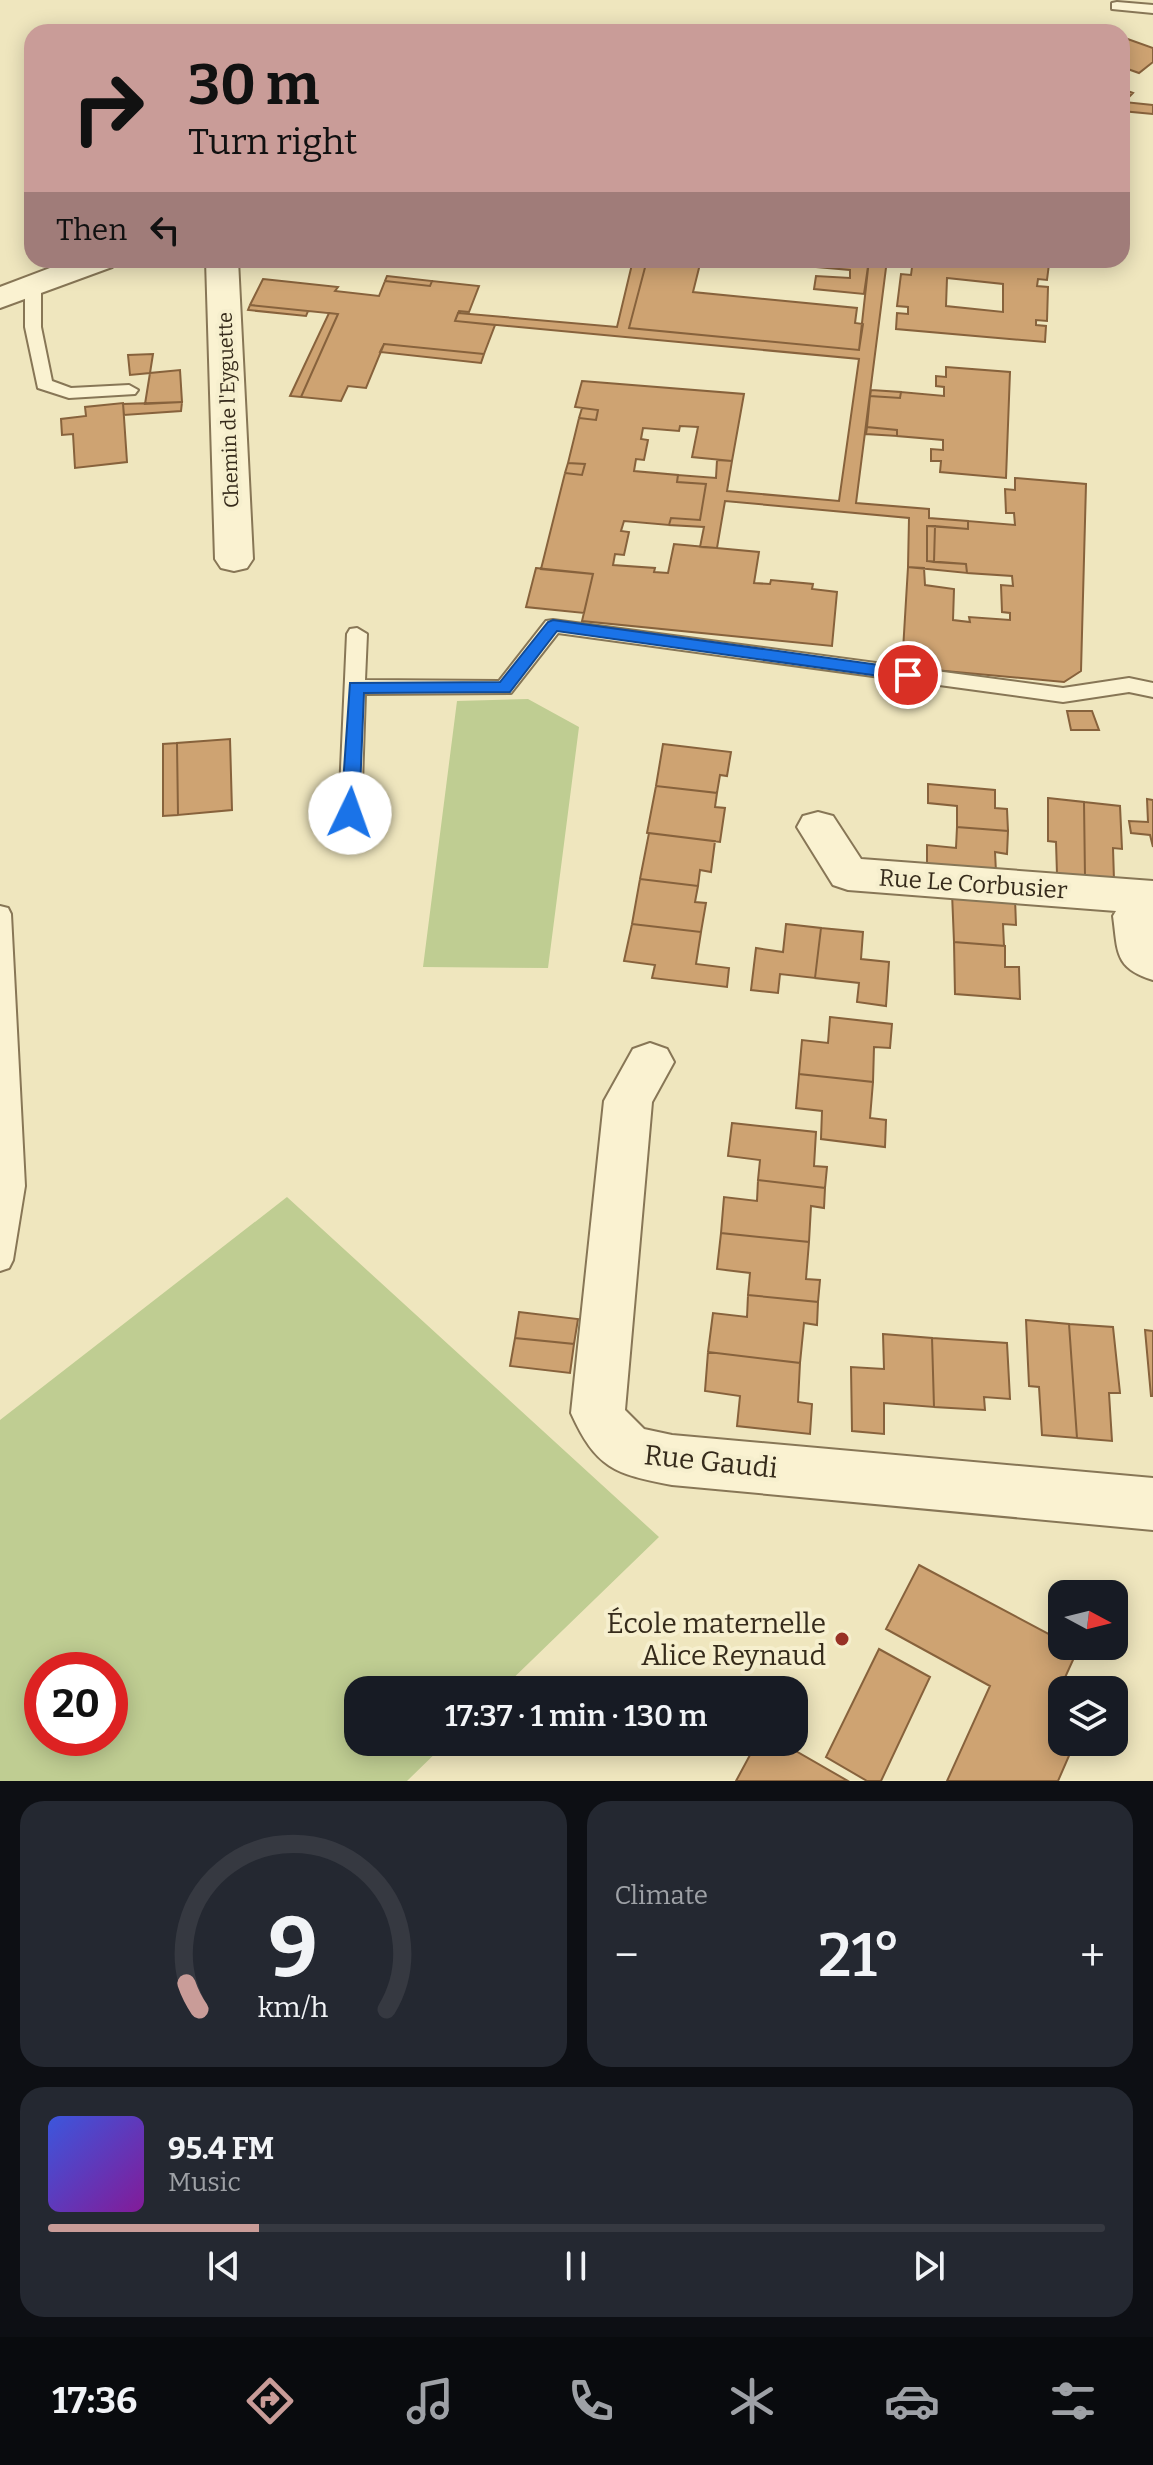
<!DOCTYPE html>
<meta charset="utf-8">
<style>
body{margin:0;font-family:Bitter,serif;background:#242831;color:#f1f3f6;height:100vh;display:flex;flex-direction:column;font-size:30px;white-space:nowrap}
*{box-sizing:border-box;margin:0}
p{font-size:26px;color:#9ea1a6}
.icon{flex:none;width:44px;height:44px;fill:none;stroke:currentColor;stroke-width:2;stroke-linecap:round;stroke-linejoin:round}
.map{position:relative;height:1781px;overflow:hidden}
.sheet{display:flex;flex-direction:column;gap:20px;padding:20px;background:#0d0f14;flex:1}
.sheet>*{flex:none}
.hud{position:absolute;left:24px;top:24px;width:1106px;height:244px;border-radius:24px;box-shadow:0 4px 20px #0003;background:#c99c98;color:#111;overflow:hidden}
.needle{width:52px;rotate:97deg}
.buttons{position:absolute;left:1048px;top:1580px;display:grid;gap:16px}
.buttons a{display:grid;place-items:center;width:80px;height:80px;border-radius:16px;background:#171b24;box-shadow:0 4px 20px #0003;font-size:40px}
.speed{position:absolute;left:24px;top:1652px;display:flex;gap:16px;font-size:40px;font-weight:700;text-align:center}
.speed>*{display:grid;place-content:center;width:104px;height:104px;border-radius:50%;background:#171b24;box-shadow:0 4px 20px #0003;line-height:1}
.speed .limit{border:12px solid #d22;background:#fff;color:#111}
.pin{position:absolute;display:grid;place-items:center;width:68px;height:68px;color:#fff;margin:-34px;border:4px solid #fff;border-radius:50%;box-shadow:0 2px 8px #0007}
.me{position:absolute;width:88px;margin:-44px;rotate:3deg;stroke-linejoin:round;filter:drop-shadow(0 0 6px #0008)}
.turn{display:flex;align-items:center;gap:28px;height:168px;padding:0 32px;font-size:36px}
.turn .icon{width:104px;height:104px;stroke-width:2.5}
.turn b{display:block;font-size:56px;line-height:68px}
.then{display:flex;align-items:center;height:76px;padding:0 32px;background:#0003;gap:16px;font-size:30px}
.big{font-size:60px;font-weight:600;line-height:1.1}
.sheet .tile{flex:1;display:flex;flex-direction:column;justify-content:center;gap:12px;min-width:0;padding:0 28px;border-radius:24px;background:#242831}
.sheet .dial{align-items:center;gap:0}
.dial svg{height:208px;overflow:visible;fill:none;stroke:#363941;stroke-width:7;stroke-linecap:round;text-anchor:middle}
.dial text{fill:#f1f3f6;stroke:none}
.song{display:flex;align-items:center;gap:24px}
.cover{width:96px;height:96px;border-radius:12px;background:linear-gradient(135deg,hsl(230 70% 55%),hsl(290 70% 35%))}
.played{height:8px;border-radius:4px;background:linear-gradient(90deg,#c99c98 20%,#363941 20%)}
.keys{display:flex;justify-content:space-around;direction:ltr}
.heat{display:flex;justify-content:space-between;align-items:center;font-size:44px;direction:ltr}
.sheet .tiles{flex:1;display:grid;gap:20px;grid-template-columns:1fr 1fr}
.tile:last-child{grid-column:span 2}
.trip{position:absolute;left:344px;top:1676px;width:464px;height:80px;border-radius:24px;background:#171b24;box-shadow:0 4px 20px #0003;font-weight:600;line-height:80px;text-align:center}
.dock{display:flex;height:128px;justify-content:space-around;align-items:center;background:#090b0e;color:#9ea1a6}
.dock .icon{width:56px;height:56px}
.dock .on{color:#c99c98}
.dock b{font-size:36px;color:#f1f3f6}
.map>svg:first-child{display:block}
.green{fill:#bfcd92;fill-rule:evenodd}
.building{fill:#cea372;stroke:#87623c;stroke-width:2;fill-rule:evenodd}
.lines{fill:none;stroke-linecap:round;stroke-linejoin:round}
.service-casing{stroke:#877656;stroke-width:4}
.minor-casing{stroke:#877656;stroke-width:4}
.service{fill:#faf2d1;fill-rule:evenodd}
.minor{fill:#faf2d1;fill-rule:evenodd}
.route{fill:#1a73e8;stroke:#114b97;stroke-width:2}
.poi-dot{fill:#983125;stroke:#f6efce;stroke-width:3}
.labels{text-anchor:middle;stroke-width:8;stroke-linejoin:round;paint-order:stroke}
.far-street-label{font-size:20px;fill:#362b1b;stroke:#f6efce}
.street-label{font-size:24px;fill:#362b1b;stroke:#f6efce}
.near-street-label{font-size:28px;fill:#362b1b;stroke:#f6efce}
.near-poi-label{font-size:28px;fill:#362b1b;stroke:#f6efce;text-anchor:end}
</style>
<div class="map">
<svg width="1153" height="1781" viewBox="0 0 1153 1781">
<rect width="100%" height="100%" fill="#efe6be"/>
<!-- green -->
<path class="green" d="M528,699l51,28 -31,241 -125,-1 34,-266z
M287,1197l372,340 -158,153h-143v52h89l-40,39h-407v-361zM42,1670h68v68h-68z"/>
<!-- building -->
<path class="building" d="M1122,37l31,11v14l-14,11 -17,-6z
M1122,89l11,4 -9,9 29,3v9l-31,-3z
M633,260h14l-18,68 230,22 10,-90h18l-31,243 73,6v9l39,3v8l-41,-3v35l39,3 1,9 -59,-6 1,-49 -184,-17 -8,47 -17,-1 4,-20 -35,-2 2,-7 29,2 6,-36 -29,-2 1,-7 38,3 1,-18 15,1 -5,30 112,10 20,-142 -404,-38 3,-8 159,14z
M647,260h54l-8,32 164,16 -2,15 8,1 -4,26 -230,-22z
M818,260h51l-5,34 -50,-5 2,-13 34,2v-8l-33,-3z
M902,260h93l54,4 -2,16 -9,-1 -1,7 11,1 -1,34 -11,-1v5l10,1 -1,16 -149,-13 1,-16 11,1v-7l-11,-1 4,-32 10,1 1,-8 -10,-1zM947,278l56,6v28l-57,-6z
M387,276l45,5 -2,5 -45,-5z
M263,279l75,8 -3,4 44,5 6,-15 45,5 2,-5 47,5 -10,26 -10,-1 -4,10 40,4 -11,29 -100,-10 -18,44 -18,-2 -7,15 -40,-4 37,-83 -88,-9z
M250,305l58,6 -2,5 -58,-6z
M329,313l9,1 -37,83 -11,-1z
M384,344l100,10 -3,9 -101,-11z
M153,354l-3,19 -20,2 -2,-20z
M946,367l64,5 -4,106 -66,-6 1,-11h-10v-12l12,1v-10l-46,-4v-6l-30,-3 3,-31 30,2 1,-6 43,4v-9l-8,-1v-10l10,1z
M180,370l2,32 -37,2 5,-31z
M582,381l162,13 -12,67 -40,-4 6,-30 -18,-1 -1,5 -36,-3 -2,11 7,1 -4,20 -8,-1 -2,12 44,4 -1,7 29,2 -6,36 -29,-2 -2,7 -45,-4 -3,10 8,1 -5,23 -9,-1 -2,11 42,3 -1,4 14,1 6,-29 85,8 -5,31 16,1 1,-4 42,4 -1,5 25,3 -5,54 -250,-25 11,-47 -52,-5 24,-96 17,2 3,-11 -17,-1 11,-45 17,2 2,-10 -23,-3z
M871,390l30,2 -1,6 -30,-2z
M182,402l-1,9 -57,4 -1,-11z
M123,403l4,59 -52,6 -2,-34 -11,1 -1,-16 25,-3 -1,-9z
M582,408l16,2 -2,10 -17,-2z
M867,427l30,3v6l-31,-2z
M568,463l17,1 -3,11 -17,-2z
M1015,478l71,6 -5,187 -17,11 -162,-15 6,-100 16,1 1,17 29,4 -1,31 17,2 -1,-5 41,3v-7l-8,-1 -1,-27 12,1 -1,-10 -45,-3 -1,-9 -32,-2 1,-36 33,3v-8l47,4 -1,-12h-8l-1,-24 10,1z
M927,526h8l-1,36 -7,-1z
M536,568l57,6 -9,39 -58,-6z
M1067,711h25l7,19h-28z
M230,739l2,71 -54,5 -1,-72z
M177,743l1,72 -15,1v-72z
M663,744l68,8 -4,24 -7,-1 -3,18 -61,-7z
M928,784l67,6v18l12,1 1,22 -51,-4v-21l-29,-3z
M656,786l61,7 -2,14 10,1 -5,34 -73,-9z
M1048,798l36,4 1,75 -28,-3 -1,-32 -8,-1z
M1147,799l6,1v47l-3,-12 -19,-2 -2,-12 19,1z
M1084,802l36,4 2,43 -9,-1 1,32 -29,-3z
M957,827l51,4 -1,23 -12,-2 1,20 -69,-7v-20l29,3z
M649,833l66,8 -4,31 -11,-2 -2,16 -58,-7z
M640,879l58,7 -3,16 11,1 -5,29 -69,-8z
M952,893l63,5 1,27 -13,-1 1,22 -50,-4z
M632,924l69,8 -5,32 33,4 -2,19 -75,-9 3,-13 -31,-4z
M786,924l35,4 -6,50 -35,-4 -2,19 -27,-3 5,-42 27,4z
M821,928l42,4 -2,27 28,3 -3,44 -29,-4 2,-19 -44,-5z
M954,942l51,4v21h14l1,32 -65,-5z
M830,1017l62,7 -2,24 -16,-1 -1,35 -74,-8 3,-34 26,3z
M799,1074l74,8 -3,36 16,2 -1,27 -64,-8 1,-28 -26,-3z
M732,1123l84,9 -2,34 13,1 -2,21 -67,-8 2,-20 -32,-4z
M758,1180l67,8 -1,20 -13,-2 -2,36 -88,-9 3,-36 33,4z
M721,1233l88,9 -3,37 14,1 -2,22 -70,-7 2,-22 -33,-4z
M748,1295l70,7 -1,23 -13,-2 -4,40 -92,-11 5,-39 34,4z
M519,1312l59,7 -4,25 -59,-6z
M1026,1320l43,4 8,114 -35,-3 -3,-48 -10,-1z
M1069,1324l44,3 7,66h-11l3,48 -35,-3z
M1145,1330l8,1v65h-2z
M883,1334l49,4 2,69 -50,-4v31l-32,-3 -1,-64 33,2z
M515,1338l59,6 -4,29 -60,-7z
M932,1338l75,5 3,56 -26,-2 1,13 -51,-3z
M708,1352l92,11 -2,39 14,2 -2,30 -73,-8 3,-30 -35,-5z
M919,1565l143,76v5l16,3 -16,35 10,6h-10v52h13l-17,39h-111l43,-95 -104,-57z
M879,1649l51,28 -49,104h-14l-41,-24z
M757,1742h23l68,39h-112z"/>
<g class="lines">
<!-- service casing -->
<g class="service-casing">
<path id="service" d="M1117,2l36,3v8l-41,-4v-6z
M33,281l8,5v41l11,54 19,7 58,-3 9,5 -3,4 -66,4 -31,-10 -13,-61v-41z
M553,620l510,68 66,-10 24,5v14l-24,-5 -66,10 -505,-69 -47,60 -146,1 -4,119 -3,5h-16l-3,-5 8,-179 3,-5 7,-1 10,6 -2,46 134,1 47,-60z
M0,906l8,2 3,6 14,272 -12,74 -4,8 -9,3z"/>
</g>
<!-- minor casing -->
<g class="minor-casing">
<path id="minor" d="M71,260h46l-5,7 -112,41v-21z
M206,260h32l15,299 -6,9 -13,3 -13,-3 -6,-9z
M818,812l15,4 28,43 292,22v99c-39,-12 -35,-28 -40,-64l3,-5 -268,-21 -15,-5 -36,-58 6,-11z
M650,1043l17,6 7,13 -22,40 -27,308 19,19 28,6 481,43v52l-481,-45c-58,-11 -76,-17 -101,-72l33,-312 29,-52z"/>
</g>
<!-- service -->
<use href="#service" class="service"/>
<!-- minor -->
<use href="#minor" class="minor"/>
</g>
<!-- route -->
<path class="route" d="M553,620l355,49 8,6 -8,5 -351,-49 -47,61 -146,1 -5,120 -3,5h-12l-3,-5 9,-130 150,-1 48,-60z"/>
<!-- markers -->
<circle class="poi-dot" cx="842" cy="1639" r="8"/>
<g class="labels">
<!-- far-street labels -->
<g class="far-street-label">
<text transform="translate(228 410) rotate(-92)" y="7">Chemin de l'Eyguette</text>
</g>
<!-- street labels -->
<g class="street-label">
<text transform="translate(973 884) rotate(4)" y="8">Rue Le Corbusier</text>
</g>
<!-- near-street labels -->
<g class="near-street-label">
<text transform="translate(711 1461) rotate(6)" y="10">Rue Gaudi</text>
</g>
<!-- near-poi labels -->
<g class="near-poi-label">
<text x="826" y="1633">École maternelle<tspan x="826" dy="32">Alice Reynaud</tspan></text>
</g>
</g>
</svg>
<div class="buttons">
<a><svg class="needle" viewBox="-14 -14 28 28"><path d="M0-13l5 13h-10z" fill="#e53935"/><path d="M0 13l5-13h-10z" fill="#9ea1a6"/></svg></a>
<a><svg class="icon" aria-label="layers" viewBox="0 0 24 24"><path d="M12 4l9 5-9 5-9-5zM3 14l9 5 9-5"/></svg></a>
</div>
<div class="speed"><div class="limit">20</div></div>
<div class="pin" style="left:908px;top:675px;background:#d93025"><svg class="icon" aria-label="arrive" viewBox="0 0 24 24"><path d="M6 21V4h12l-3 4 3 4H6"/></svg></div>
<svg class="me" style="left:350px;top:813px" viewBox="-20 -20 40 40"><circle r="19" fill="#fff"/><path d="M0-13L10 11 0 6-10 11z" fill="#1a73e8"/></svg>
<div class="trip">17:37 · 1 min · 130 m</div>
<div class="hud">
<div class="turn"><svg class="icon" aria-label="right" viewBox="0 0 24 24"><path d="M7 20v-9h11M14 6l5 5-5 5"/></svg><div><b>30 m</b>Turn right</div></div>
<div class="then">Then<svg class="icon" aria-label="left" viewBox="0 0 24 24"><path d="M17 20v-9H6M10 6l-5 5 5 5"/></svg></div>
</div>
</div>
<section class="sheet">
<div class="tiles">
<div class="tile dial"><svg viewBox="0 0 100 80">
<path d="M14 69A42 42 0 1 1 86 69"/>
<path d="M14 69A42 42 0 0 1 9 59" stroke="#c99c98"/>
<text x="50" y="56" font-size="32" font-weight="700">9</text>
<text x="50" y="72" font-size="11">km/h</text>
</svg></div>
<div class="tile"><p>Climate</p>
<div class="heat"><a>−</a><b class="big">21°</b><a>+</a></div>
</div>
<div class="tile">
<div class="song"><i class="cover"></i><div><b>95.4 FM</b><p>Music</p></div></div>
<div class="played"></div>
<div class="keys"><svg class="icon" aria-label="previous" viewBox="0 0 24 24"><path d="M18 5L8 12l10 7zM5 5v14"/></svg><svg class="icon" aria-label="pause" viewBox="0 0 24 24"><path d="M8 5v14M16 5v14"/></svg><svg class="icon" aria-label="next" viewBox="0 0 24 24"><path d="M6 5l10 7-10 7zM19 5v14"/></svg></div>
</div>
</div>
</section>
<nav class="dock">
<b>17:36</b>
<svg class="icon on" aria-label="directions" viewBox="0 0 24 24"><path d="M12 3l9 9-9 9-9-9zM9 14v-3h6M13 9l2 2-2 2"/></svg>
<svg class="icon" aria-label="music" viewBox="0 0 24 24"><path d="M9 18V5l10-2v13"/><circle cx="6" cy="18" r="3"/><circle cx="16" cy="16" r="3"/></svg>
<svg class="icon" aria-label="phone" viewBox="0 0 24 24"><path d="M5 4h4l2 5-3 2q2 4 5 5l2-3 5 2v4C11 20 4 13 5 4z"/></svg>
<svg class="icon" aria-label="climate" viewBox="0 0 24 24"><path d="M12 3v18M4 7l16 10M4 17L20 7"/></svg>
<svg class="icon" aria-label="car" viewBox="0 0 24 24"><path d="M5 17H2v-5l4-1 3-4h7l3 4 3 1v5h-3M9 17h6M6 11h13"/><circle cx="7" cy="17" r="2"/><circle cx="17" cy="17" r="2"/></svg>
<svg class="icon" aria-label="filters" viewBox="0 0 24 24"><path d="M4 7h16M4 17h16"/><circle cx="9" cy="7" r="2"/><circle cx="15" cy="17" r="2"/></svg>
</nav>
